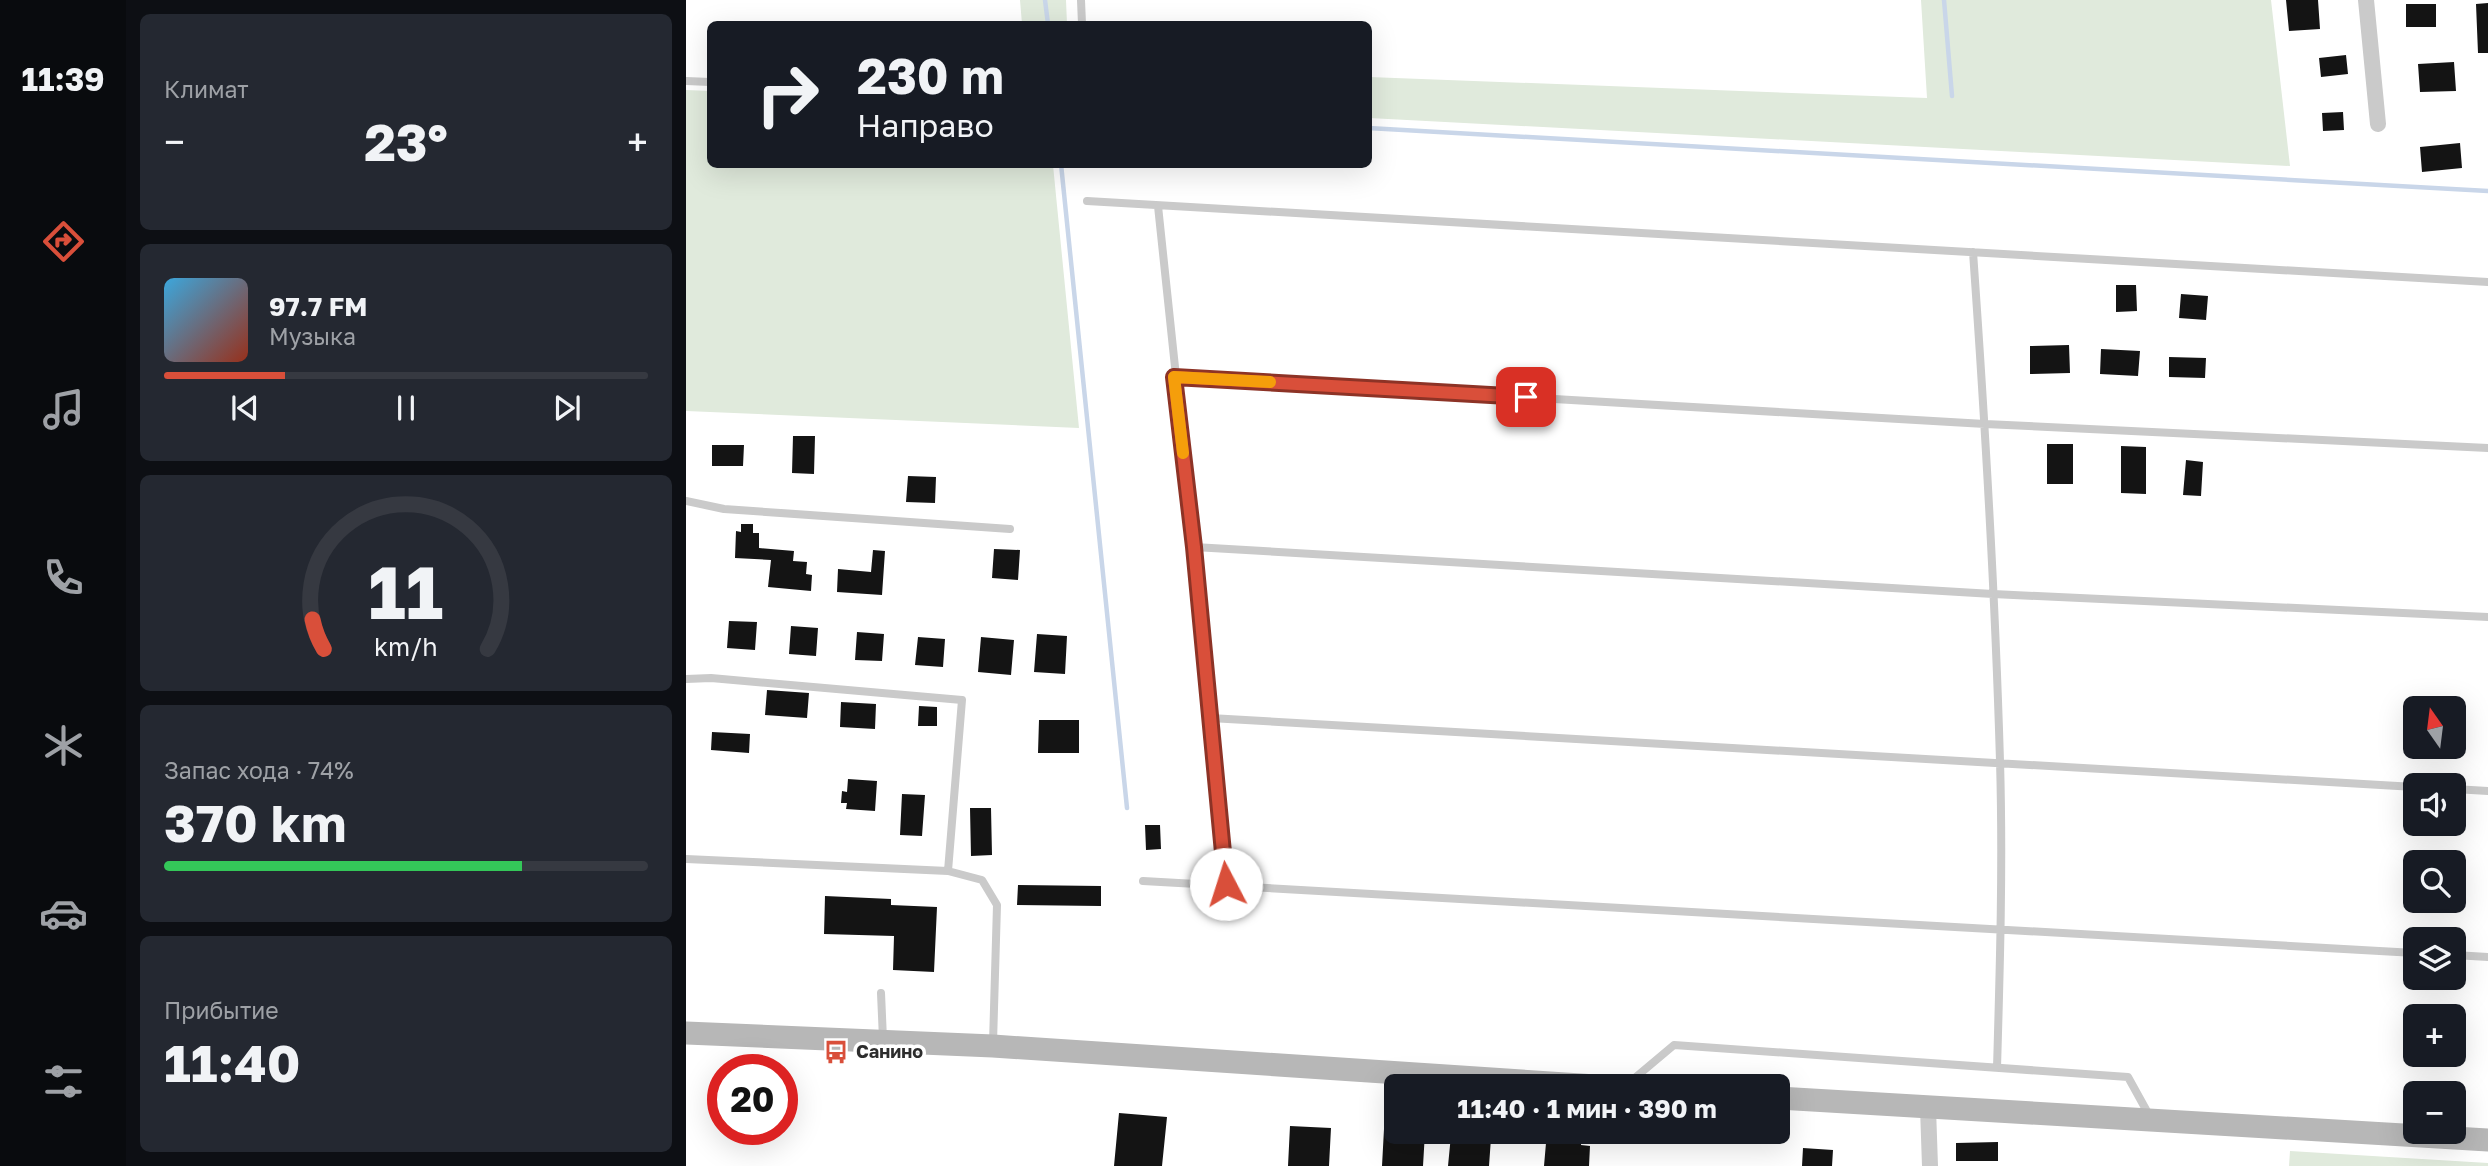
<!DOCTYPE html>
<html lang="ru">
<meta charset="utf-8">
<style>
body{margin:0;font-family:"Golos Text",sans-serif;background:#242831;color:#f1f3f6;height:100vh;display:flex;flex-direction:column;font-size:26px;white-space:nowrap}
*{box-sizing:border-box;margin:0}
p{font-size:23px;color:#9ea1a6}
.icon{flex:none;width:38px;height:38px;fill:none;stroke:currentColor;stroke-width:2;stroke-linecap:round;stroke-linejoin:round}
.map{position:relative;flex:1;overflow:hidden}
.side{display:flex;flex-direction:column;gap:14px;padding:14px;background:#0d0f14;width:560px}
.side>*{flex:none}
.hud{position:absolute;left:21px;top:21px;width:665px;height:147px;border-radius:10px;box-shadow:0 7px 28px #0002;background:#171b24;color:#f1f3f6;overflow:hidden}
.needle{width:46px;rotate:346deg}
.buttons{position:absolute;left:1717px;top:696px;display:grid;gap:14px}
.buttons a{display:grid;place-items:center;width:63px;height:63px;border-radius:10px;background:#171b24;box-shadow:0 7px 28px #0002;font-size:35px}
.speed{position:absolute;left:21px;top:1054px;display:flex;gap:14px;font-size:35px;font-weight:700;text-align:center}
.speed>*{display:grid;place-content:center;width:91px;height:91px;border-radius:50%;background:#171b24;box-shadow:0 7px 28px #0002;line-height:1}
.speed .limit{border:10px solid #d22;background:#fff;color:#111}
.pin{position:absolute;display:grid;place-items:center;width:60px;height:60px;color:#fff;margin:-30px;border-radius:14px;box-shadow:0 4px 10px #0006}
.me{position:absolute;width:77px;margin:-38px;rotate:355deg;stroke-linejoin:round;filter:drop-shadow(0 0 5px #0008)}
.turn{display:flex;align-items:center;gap:24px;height:147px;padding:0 35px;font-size:32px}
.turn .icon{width:91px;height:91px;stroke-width:2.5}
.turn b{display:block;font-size:49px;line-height:60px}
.big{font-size:52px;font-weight:700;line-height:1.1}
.side .widget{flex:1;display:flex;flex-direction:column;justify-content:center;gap:10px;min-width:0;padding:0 24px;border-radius:10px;background:#242831}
.side .dial{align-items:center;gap:0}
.dial svg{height:182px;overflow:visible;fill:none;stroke:#363941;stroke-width:7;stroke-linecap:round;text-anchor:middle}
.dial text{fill:#f1f3f6;stroke:none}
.song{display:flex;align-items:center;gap:21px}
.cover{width:84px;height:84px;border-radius:10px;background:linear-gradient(135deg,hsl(200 70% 55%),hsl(10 70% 35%))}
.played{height:7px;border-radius:4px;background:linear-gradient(90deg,#d94f3a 25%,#363941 25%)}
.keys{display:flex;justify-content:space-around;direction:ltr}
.heat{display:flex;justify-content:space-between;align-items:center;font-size:38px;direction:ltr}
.charge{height:10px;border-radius:5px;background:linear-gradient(90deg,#34c759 74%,#363941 0)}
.trip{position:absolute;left:698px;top:1074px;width:406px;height:70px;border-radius:10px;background:#171b24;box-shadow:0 7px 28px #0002;font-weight:700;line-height:70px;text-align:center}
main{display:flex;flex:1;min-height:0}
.menu{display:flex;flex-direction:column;width:126px;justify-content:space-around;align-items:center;background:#090b0e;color:#9ea1a6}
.menu .icon{width:49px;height:49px}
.menu .active{color:#d94f3a}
.menu b{font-size:32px;color:#f1f3f6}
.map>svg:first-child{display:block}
.green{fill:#e0eadc}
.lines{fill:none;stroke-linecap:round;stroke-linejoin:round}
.stream{stroke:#c9d6e9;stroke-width:4.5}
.building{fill:#141414}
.lane{stroke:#cacaca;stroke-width:8}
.street{stroke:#cacaca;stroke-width:16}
.secondary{stroke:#b7b7b7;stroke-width:23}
.route-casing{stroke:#8d3326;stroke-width:18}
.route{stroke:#d94f3a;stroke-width:12}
.slow{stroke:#f59e0b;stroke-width:12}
.labels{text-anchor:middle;stroke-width:7;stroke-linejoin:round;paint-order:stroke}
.poi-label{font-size:18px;font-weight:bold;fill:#2d2d2d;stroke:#fff;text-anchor:start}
</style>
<main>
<nav class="menu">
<b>11:39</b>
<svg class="icon active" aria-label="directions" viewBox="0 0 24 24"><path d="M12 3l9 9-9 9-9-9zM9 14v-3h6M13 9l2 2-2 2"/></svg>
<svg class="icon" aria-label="music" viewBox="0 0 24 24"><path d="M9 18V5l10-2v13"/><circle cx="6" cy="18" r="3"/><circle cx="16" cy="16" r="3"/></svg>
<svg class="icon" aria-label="phone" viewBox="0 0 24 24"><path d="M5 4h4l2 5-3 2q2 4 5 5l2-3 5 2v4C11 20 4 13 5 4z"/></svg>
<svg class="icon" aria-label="climate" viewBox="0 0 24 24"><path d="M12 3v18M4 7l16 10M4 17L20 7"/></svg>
<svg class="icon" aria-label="car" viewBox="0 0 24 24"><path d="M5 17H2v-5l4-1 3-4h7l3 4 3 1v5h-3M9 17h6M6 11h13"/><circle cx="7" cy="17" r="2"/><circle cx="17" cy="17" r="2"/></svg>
<svg class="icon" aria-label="filters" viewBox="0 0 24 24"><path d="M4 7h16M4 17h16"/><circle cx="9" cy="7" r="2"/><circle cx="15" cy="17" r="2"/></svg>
</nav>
<section class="side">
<div class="widget"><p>Климат</p>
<div class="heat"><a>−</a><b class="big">23°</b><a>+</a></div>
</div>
<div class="widget">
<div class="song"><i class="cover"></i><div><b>97.7 FM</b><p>Музыка</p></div></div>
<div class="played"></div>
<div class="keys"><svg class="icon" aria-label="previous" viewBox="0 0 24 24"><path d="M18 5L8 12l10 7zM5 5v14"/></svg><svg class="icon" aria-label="pause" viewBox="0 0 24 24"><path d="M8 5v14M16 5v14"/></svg><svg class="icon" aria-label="next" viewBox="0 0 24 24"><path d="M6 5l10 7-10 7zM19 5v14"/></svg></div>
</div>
<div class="widget dial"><svg viewBox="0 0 100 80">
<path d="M14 69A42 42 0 1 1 86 69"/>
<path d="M14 69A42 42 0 0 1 9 56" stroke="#d94f3a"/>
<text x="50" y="56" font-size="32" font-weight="700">11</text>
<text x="50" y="72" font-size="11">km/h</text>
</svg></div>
<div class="widget"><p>Запас хода · 74%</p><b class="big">370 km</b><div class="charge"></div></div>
<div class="widget"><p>Прибытие</p><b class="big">11:40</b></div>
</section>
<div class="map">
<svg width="1802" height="1166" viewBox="0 0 1802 1166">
<rect width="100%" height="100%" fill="#fff"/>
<!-- green -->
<path class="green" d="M334,0h46l1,24h-45z
M1235,0h350l19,166 -921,-48v-41l558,21z
M0,90l24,1v73l343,1 26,263 -393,-17z
M1604,1151l198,12v3h-199z"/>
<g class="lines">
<!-- stream -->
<path class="stream" d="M359,0l3,24
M1258,0l8,96
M682,128l1120,63
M375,164l66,644"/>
</g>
<!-- building -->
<path class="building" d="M1600,0h32l2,29 -31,2z
M1802,3v50h-10l-2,-49z
M1720,4h30v23h-30z
M1660,55l2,19 -27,3 -2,-19z
M1768,62l2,29 -36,1 -2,-28z
M1657,112l1,18 -21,1 -1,-18z
M1774,143l2,25 -40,4 -2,-25z
M1430,285h20l1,26 -21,1z
M1495,294l27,2 -2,24 -27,-2z
M1383,345l1,28 -40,1v-28z
M1415,349l39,2 -2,25 -38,-2z
M1483,357l37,1 -1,20 -36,-1z
M107,436h22l-1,38 -22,-1z
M1361,444h26v40h-26z
M26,445h32l-1,21h-31z
M1435,446l25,1v47l-25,-1z
M1500,460l17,2 -2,34 -18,-1z
M222,476l28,1 -1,26 -29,-1z
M55,524h12v9h6v15l35,3 -1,10 14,1 -1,12 6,1 -1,16 -43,-4 3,-27 -36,-2 1,-27 5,1z
M308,549l26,1 -2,30 -26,-2z
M187,550l12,1 -3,44 -45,-3 1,-23 33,3z
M43,621l28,1 -2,28 -28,-2z
M105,626l27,2 -2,28 -27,-2z
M171,632l27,2 -2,27 -27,-1z
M351,634l30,2 -2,38 -31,-2z
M232,637l27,2 -2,28 -28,-2z
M295,637l33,3 -3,35 -33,-3z
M81,690l42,3 -2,25 -42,-3z
M155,702l35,2 -1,25 -35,-2z
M233,706l18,1v19h-19z
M353,720h40v33h-41z
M26,732l38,2 -1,19 -38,-3z
M162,779l29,2 -2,30 -29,-2 1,-6h-6l1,-12 5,1z
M216,794l23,1 -3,41 -22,-1z
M284,808h21l1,47 -21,1z
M459,825h15l1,24 -15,1z
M332,885l83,1v20l-84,-1z
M139,896l66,3v6l46,2 -3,65 -41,-2 1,-34 -70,-2z
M433,1113l48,4 -5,49h-48z
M604,1126l41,2 -2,38h-41z
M698,1129l12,1v2h29l-2,34h-41z
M867,1132h29l-1,13 9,1 -1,20h-45l2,-23h6z
M765,1135l40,3 -2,28h-41z
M1312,1142v19h-42v-18z
M1117,1148l30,2 -1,16h-30z"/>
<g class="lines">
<!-- lane -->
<path class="lane" d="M395,0l1,24
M0,81l24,1
M401,201l1401,81
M472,206l36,341 31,337
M1287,252c12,170 22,339 27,509 3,102 0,205 -3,307
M488,377l811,47 503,24
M0,501l38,8 286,20
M508,547l799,47 495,23
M0,679l25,-1 251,22 -14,171
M524,718l1205,69
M1768,789l34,2
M0,859l262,12 34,9 15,25 -4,138
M457,881l1272,72
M1768,955l34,2
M195,993l2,46
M938,1087l50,-42 454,32 21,38"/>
<!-- street -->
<path class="street" d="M1680,0l12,124
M1242,1108l2,58"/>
<!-- secondary -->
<path class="secondary" d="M0,1033l307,13 618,41
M1092,1098l710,42"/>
</g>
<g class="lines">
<!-- route casing -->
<g class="route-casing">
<path id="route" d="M540,884l-32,-337 -20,-170 352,20"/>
</g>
<!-- route -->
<use href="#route" class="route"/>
<!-- slow -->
<path class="slow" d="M497,453l-9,-76 96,5"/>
</g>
<!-- icons -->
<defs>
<g id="bus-bare" transform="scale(1.89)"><path d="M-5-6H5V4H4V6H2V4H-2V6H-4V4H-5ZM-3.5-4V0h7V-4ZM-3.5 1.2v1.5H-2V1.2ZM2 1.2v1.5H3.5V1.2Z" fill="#d94f3a" stroke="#fff" stroke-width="2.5" paint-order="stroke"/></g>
</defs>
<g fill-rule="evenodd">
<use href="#bus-bare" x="150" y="1052"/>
</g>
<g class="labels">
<!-- poi labels -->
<g class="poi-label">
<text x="170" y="1058">Санино</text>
</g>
</g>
</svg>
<div class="buttons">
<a><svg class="needle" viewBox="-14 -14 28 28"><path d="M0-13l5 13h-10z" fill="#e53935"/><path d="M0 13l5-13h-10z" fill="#9ea1a6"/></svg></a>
<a><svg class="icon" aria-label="sound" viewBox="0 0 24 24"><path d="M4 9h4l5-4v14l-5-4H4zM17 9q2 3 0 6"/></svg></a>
<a><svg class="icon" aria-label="search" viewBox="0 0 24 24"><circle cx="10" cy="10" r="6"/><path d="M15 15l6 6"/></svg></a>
<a><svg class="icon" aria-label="layers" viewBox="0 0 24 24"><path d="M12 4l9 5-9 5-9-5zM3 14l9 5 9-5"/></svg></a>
<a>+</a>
<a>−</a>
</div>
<div class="speed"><div class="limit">20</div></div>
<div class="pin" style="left:840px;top:397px;background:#d93025"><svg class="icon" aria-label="arrive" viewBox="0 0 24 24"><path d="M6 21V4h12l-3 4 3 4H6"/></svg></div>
<svg class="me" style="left:540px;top:884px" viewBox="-20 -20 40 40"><circle r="19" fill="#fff"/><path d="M0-13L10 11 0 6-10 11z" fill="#d94f3a"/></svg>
<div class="trip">11:40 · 1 мин · 390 m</div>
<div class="hud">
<div class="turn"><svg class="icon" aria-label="right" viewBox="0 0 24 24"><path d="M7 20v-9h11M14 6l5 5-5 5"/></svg><div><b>230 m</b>Направо</div></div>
</div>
</div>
</main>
